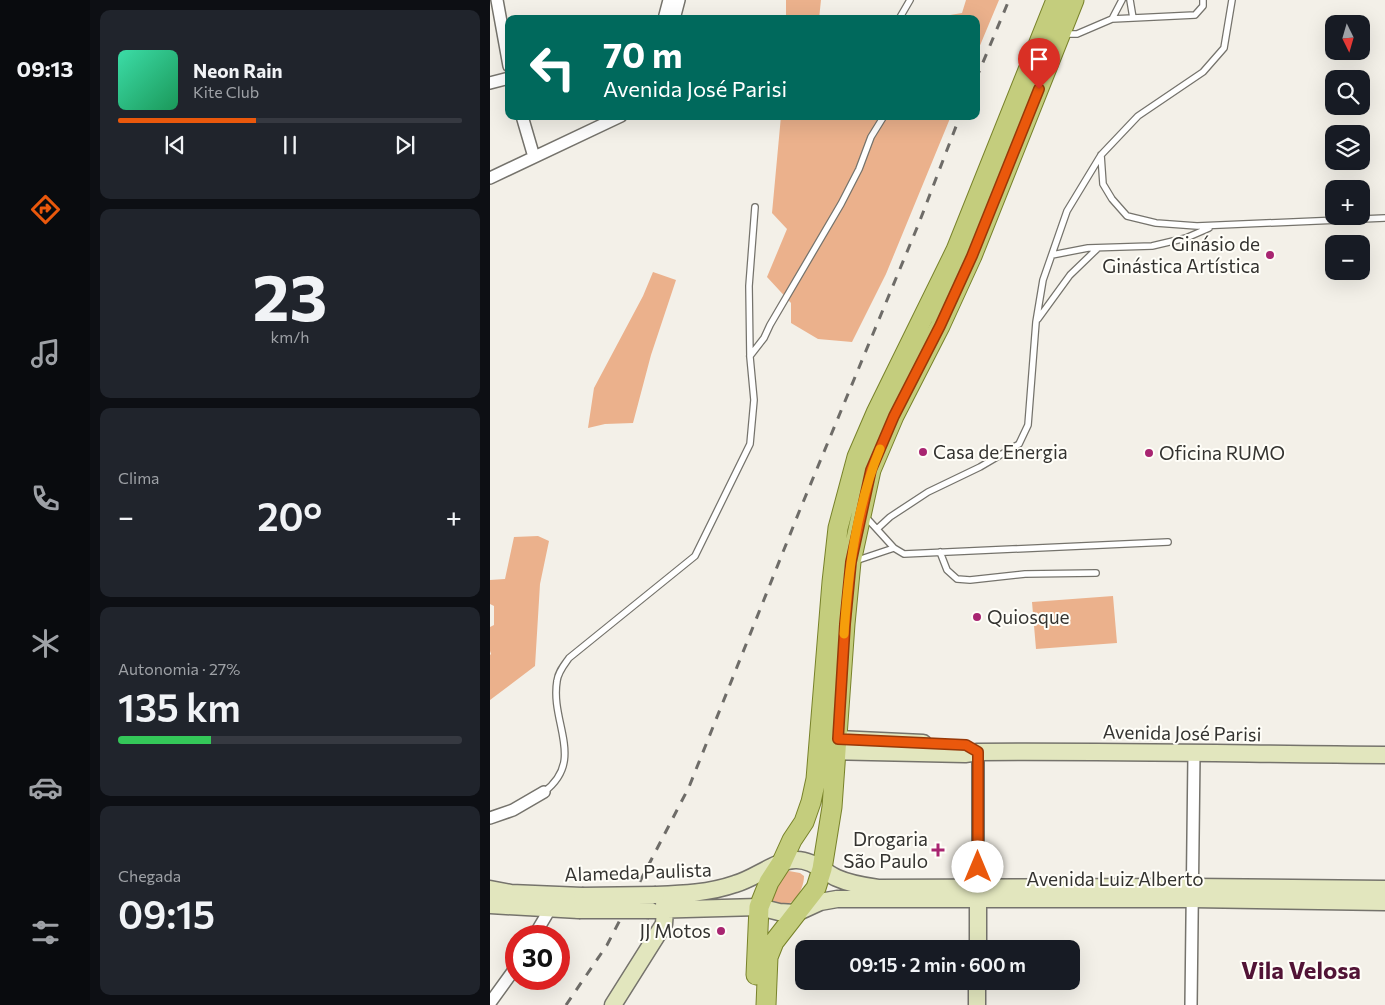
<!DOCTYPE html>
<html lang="pt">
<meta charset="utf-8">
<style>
body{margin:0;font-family:Commissioner,sans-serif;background:#20242c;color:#f1f3f6;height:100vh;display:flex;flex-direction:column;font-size:19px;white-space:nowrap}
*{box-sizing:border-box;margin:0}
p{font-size:16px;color:#9ea1a6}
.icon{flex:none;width:28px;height:28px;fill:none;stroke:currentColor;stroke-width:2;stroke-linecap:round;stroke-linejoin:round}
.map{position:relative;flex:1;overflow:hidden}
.sheet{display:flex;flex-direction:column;gap:10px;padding:10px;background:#0d0f14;width:400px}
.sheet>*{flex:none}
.hud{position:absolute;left:15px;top:15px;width:475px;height:105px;border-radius:10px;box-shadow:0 5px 20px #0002;background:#00695c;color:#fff;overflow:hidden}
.needle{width:32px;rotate:175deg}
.fabs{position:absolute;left:835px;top:15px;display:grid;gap:10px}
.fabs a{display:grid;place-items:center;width:45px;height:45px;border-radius:10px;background:#171b24;box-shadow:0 5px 20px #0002;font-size:25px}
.speed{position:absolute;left:15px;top:925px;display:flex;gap:10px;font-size:25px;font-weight:700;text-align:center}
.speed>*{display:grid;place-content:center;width:65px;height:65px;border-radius:50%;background:#171b24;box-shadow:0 5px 20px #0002;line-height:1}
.speed .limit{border:8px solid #d22;background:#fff;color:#111}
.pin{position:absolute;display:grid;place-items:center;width:42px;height:42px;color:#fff;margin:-51px -21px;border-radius:50% 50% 50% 0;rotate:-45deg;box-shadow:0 0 5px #0007}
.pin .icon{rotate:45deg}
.me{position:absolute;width:55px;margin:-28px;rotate:0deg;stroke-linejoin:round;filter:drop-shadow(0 0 4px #0008)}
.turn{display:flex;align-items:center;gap:18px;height:105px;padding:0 15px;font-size:22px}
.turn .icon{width:65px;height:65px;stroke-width:2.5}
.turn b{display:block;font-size:35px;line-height:42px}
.big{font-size:38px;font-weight:600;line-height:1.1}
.sheet .widget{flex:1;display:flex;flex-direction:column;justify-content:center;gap:8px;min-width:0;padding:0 18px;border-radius:10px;background:#20242c}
.sheet .dial{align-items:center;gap:0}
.dial b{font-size:65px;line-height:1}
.song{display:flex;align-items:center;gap:15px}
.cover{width:60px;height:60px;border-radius:8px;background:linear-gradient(135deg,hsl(160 70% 55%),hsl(150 70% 35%))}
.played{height:5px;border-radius:2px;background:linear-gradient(90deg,#ea580c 40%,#363941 40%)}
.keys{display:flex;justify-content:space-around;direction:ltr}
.heat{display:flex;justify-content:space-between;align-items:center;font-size:28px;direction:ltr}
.charge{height:8px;border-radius:4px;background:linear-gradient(90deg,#34c759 27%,#363941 0)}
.trip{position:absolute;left:305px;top:940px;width:285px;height:50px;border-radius:10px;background:#171b24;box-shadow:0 5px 20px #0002;font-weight:600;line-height:50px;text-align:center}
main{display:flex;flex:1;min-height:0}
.menu{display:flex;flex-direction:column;width:90px;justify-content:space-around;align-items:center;background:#090b0e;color:#9ea1a6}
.menu .icon{width:35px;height:35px}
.menu .selected{color:#ea580c}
.menu b{font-size:22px;color:#f1f3f6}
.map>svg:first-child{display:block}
.green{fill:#ebb18c}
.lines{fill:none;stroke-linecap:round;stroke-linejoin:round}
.lane-casing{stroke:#75736c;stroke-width:8}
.street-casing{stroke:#75736c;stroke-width:14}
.secondary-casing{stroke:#75736c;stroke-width:19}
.primary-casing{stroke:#78822a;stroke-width:21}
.lane{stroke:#fff;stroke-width:5.5}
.street{stroke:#fff;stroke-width:11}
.secondary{stroke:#e2e6be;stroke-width:16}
.primary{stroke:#c4cd7d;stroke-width:19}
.rail{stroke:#6e6c68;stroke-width:3;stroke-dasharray:9 9;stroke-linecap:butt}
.secondary-bridge-casing{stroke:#75736c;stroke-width:19;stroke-linecap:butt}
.secondary-bridge{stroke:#e2e6be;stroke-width:16}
.route-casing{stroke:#983908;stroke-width:12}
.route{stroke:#ea580c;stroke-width:9}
.slow{stroke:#f59e0b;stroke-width:9}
.poi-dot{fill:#a82571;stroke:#fffef8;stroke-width:2}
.labels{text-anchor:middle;stroke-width:4;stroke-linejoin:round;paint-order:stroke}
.poi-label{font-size:19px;fill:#343330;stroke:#fffef8;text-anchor:end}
.street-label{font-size:19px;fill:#343330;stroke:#fffef8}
.district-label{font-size:24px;font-weight:bold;fill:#521436;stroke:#fffef8}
</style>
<main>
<nav class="menu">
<b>09:13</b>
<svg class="icon selected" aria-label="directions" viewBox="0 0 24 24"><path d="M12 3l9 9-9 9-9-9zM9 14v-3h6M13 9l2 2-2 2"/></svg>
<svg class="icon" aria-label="music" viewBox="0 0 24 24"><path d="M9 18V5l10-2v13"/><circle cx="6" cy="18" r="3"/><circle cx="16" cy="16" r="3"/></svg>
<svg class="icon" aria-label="phone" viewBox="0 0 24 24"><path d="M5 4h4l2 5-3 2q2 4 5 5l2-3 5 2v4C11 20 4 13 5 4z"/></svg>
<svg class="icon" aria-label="climate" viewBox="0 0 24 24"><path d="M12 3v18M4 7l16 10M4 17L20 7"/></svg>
<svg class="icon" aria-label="car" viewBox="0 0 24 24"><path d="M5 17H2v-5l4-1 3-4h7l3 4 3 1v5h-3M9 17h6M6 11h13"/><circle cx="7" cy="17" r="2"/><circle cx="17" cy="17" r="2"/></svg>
<svg class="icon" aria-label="filters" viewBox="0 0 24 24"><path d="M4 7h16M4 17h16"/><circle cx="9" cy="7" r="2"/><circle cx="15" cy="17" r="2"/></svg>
</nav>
<section class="sheet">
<div class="widget">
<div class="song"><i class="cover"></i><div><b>Neon Rain</b><p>Kite Club</p></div></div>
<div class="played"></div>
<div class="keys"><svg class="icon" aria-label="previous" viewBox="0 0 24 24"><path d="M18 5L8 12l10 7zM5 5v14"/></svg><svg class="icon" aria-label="pause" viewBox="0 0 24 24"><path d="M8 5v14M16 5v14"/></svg><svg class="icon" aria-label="next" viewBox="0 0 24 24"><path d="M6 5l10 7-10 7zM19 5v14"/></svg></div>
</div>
<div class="widget dial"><b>23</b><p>km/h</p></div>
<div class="widget"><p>Clima</p>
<div class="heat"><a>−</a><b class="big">20°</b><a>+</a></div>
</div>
<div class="widget"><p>Autonomia · 27%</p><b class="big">135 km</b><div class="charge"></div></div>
<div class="widget"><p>Chegada</p><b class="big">09:15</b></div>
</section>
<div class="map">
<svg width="895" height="1005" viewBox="0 0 895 1005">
<rect width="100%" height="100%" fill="#f3f0e8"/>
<!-- green -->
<path class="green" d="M296,0h35l-2,19h-33z
M476,0h33l-23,55v-36h-50l36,-6z
M291,116h170l-65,158 -34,68 -34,-3 -27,-16v-20l-24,-26 20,-48 -15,-16z
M163,272l23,8 -25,75 -18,68 -28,1 -17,4 6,-40 49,-92z
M48,536l11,5 -9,43 -5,82 -45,34v-45l1,-1 -1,-3v-24l4,-2v-19l-4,-2v-24l15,-1 9,-42z
M623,596l4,47 -81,6 -4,-47z
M299,871l11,2 4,3c0,17 -14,33 -31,33l-7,-14 18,-23z"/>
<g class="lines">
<!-- lane casing -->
<g class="lane-casing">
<path id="lane" d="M640,0l3,18 62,-3 8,-9v-6
M409,19l11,-19
M622,19l21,-1
M574,34h13l35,-15 10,-19
M611,155l2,29 9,15 15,17 29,7 41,3 188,-8
M562,255l36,-7 64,-2 34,-8 23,-10
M548,319l32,-44 28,-27
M260,356l14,-18 6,-13 71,-121 18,-35 12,-32 13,-21
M387,529l13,-12 38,-25 52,-25 39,-23 9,-19 8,-103 7,-42 24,-69 34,-56 37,-39 65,-44 21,-24 8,-48
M404,548l10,6 264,-12
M450,552l7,18 10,9 13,1 55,-6 71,-1
M365,561l39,-13 -30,-33
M54,792c42,-32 6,-69 13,-111 1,-9 7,-16 12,-23l126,-102 55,-112 4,-44 -4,-43 -1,-71 6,-79"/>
</g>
<!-- street casing -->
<g class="street-casing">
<path id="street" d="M7,0l12,66
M174,19l5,-19
M184,19l5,-19
M0,83l19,-5
M32,116l12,41
M0,178l131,-62
M488,752v135
M0,818l23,-8 31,-18
M44,936l16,-27 1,-7
M0,1003l26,-36
M701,1005l3,-251"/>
</g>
<!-- secondary casing -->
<g class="secondary-casing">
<path id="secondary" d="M348,739l85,4
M335,751l140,3 13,-2c136,-1 271,2 407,3
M0,889l21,4 71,3
M166,895c27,-1 53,-2 79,-11 21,-6 39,-23 60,-24 16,-1 29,12 42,18 13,6 27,8 41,10l314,-1 193,2
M0,905l89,5
M159,910l110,-3 20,5 17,1 24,-11 17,-3h355l193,3
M488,949v-60
M123,1005l51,-81 1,-15
M487,1005v-24"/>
</g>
<!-- primary casing -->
<g class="primary-casing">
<path id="primary" d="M266,975l3,-68 10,-25 13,-20 10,-22 12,-18 7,-20 5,-23 16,-197 6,-54 19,-71 19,-44 80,-163 100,-250
M276,1005l2,-48 6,-15 42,-54 6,-19 10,-62 13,-183 6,-62 20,-92 23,-54 46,-90 32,-70 102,-256"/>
</g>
<!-- lane -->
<use href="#lane" class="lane"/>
<!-- street -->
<use href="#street" class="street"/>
<!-- secondary -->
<use href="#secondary" class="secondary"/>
<!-- primary -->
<use href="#primary" class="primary"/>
<!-- rail -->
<path class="rail" d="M486,79l33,-79
M76,1005l41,-60 82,-158 110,-275 120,-289 41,-107"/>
<!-- secondary-bridge casing -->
<g class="secondary-bridge-casing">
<path id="secondary-bridge" d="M92,896l74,-1
M89,910h70"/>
</g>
<!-- secondary-bridge -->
<use href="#secondary-bridge" class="secondary-bridge"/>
</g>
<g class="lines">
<!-- route casing -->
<g class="route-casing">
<path id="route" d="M488,867v-115l-12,-7 -128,-6 7,-115 6,-62 20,-92 23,-54 46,-90 32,-70 67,-167"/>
</g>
<!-- route -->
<use href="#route" class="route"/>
<!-- slow -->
<path class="slow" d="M354,634c4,-62 12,-127 36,-185"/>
</g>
<!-- markers -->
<g class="poi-dot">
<circle cx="780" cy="255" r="5"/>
<circle cx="433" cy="452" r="5"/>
<circle cx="659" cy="453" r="5"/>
<circle cx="487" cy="617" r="5"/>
<path d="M445.5 842.5h5v5h5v5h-5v5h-5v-5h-5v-5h5z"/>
<circle cx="231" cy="931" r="5"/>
</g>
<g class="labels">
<!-- poi labels -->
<g class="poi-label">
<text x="770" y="251">Ginásio de<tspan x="770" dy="22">Ginástica Artística</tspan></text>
<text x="443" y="459" text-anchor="start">Casa de Energia</text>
<text x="669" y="460" text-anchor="start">Oficina RUMO</text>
<text x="497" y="624" text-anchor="start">Quiosque</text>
<text x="438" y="846">Drogaria<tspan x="438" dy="22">São Paulo</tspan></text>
<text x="221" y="938">JJ Motos</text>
</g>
<!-- street labels -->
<g class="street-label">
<text transform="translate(692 733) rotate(1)" y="7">Avenida José Parisi</text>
<text transform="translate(148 872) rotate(-2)" y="7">Alameda Paulista</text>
<text x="625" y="886">Avenida Luiz Alberto</text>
</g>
<!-- district labels -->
<g class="district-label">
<text x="811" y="979">Vila Velosa</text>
</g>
</g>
</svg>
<div class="fabs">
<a><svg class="needle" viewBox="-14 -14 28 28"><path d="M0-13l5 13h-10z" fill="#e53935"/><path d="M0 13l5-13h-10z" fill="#9ea1a6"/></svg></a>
<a><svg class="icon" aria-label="search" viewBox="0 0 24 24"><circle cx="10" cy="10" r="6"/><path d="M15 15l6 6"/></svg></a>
<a><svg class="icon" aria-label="layers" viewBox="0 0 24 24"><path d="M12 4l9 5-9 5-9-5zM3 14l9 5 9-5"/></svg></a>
<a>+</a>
<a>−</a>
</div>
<div class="speed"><div class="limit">30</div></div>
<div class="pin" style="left:549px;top:89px;background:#d93025"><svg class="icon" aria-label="arrive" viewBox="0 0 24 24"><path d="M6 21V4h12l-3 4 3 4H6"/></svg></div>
<svg class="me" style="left:488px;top:867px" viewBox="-20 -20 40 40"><circle r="19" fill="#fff"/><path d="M0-13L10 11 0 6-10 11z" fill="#ea580c"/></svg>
<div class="trip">09:15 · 2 min · 600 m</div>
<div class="hud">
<div class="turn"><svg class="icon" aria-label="left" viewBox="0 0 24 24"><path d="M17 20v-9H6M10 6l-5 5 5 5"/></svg><div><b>70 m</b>Avenida José Parisi</div></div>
</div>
</div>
</main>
